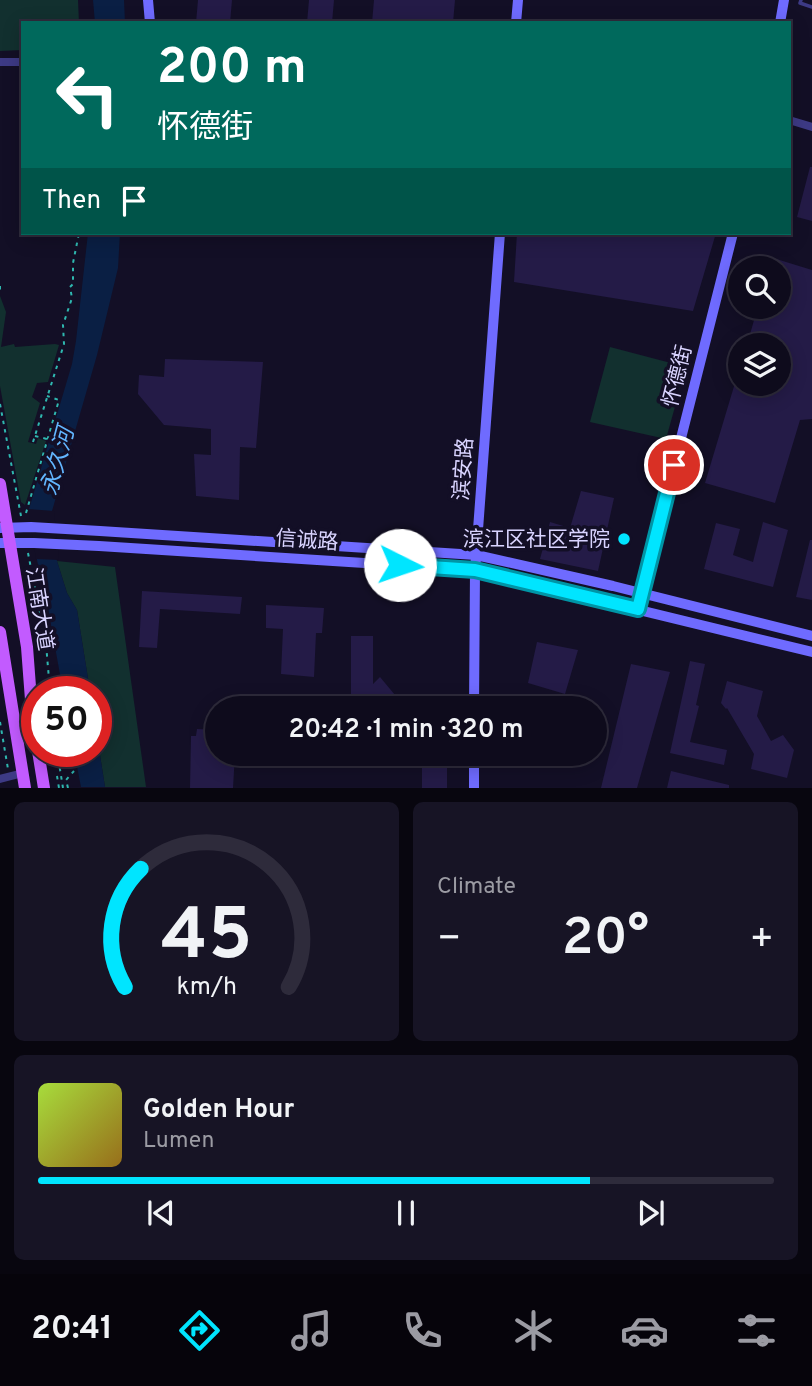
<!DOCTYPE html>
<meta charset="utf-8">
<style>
body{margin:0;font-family:Overpass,"Noto Sans SC",sans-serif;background:#171425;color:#f1f3f6;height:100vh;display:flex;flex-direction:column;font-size:26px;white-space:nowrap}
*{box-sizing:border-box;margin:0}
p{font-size:23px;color:#9b9ba3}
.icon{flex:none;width:38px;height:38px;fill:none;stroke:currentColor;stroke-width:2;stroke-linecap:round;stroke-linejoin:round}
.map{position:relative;height:788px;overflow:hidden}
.drawer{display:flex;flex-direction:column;gap:14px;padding:14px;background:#08060f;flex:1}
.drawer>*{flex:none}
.banner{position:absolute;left:21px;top:21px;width:770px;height:214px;border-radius:0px;box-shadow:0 4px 18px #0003,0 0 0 2px #2e2b3b;background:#00695c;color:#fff;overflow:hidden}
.tools{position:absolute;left:728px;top:256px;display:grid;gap:14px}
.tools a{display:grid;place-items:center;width:63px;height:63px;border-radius:50%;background:#0e0b1c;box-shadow:0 4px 18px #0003,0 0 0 2px #2e2b3b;font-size:35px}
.speed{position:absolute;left:21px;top:676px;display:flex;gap:14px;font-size:35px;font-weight:700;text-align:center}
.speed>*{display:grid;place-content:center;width:91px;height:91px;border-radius:50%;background:#0e0b1c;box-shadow:0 4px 18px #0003,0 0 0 2px #2e2b3b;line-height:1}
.speed .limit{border:10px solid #d22;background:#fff;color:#111}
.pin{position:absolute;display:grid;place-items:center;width:60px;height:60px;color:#fff;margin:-30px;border:4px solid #fff;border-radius:50%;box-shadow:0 2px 7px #0007}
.me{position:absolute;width:77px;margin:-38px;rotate:94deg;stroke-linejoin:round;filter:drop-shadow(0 0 5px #0008)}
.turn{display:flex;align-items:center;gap:24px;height:147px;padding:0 21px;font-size:32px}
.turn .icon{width:91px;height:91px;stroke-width:2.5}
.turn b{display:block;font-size:49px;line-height:60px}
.then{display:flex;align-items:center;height:66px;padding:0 21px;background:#0003;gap:14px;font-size:26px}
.big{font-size:52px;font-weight:600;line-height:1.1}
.drawer .card{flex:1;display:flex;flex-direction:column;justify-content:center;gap:10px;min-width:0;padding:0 24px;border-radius:10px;background:#171425}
.drawer .dial{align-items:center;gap:0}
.dial svg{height:182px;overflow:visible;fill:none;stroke:#2e2b3b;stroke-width:7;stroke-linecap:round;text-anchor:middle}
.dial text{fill:#f1f3f6;stroke:none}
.song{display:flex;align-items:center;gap:21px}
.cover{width:84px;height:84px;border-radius:10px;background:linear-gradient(135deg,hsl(80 70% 55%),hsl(40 70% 35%))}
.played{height:7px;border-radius:4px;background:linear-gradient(90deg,#00e5ff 75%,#2e2b3b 75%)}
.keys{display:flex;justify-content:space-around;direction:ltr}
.heat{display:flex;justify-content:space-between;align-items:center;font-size:38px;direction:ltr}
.drawer .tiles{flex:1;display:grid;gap:14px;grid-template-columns:1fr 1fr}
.card:last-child{grid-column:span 2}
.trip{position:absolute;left:205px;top:696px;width:402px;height:70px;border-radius:35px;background:#0e0b1c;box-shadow:0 4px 18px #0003,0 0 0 2px #2e2b3b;font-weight:600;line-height:70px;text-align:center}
.menu{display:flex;height:112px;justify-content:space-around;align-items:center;background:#06040b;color:#9b9ba3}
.menu .icon{width:49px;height:49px}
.menu .current{color:#00e5ff}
.menu b{font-size:32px;color:#f1f3f6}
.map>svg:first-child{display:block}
.green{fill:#12302f}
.water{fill:#0a1f44}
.pier{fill:#130f26}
.building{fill:#241b47}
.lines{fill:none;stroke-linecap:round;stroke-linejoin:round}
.path{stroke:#2fb8b0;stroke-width:2;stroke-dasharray:3.5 5;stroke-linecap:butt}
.lane{stroke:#3d3a85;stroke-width:3.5}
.street{stroke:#3d3a85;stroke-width:8}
.secondary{stroke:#6f6bff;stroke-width:10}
.primary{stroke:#c25bff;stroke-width:12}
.route-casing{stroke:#0095a6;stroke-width:18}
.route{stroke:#00e5ff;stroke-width:12}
.poi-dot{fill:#00e5ff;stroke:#130f26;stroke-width:2.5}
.labels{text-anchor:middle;stroke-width:7;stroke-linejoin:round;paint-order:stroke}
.street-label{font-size:21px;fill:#d9d4ff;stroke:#130f26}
.poi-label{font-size:21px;fill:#d9d4ff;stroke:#130f26;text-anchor:end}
.water-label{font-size:23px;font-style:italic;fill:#62b6ff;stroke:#130f26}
</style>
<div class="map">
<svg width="812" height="788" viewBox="0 0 812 788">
<rect width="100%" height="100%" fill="#130f26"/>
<!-- green -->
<path class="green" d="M0,0h78l1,23h-56v27l-23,1z
M0,296l6,16 -5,35 13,-3 1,3 40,-3 4,1 -11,37 -11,1 -5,14 8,6 -12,39 8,2 2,-6 8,3 -21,64 -4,-3 -21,-116z
M610,347l76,20 -20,72 -76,-17z
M57,561l58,6 31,220h-41l-9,-57v-39h-6l-13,-81 -10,-17z"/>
<!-- water -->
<path class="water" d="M93,0h31l1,23h-30z
M88,233h32l-2,35 -21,87 -45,156 5,50 10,32 10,17 13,81h-27l-15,-83 -11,-48 -8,-51 43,-145 4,-23z
M96,730l9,57h-24l-7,-36h22z"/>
<!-- pier -->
<path class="pier" d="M28,509l26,2 5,49 -23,-1z"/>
<!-- building -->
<path class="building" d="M198,0h34l-2,23h-34z
M309,0h25l-2,23h-25z
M374,0h81l-2,23h-81z
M810,167h2v54l-15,-4z
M517,233h199l-23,78 -179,-29z
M773,258l39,12v149l-12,1 -25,83 -70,-20 30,-100h44v-38h-32l11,-39h21v-38h-9z
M165,359l98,3 -7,86 -16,-1 -1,53 -43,-4 -2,-42 17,1v-26l-47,-4 -26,-31 1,-19 25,2z
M581,491l33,7 -16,73 -58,-12 10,-37 20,6z
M763,522l25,8 -15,57 -69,-18 12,-46 24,6 -7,26 20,7z
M810,540h2v60l-16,-3z
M142,591l100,6 -2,17 -80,-5 -3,39 -18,-1z
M266,605l58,3 -2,25h-6l-2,44 -33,-3 2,-45 -17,-1z
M351,636h22v48l7,-7 15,18 -5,6 48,-1v9h-76l-11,-11z
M537,642l41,8 -13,44 -37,-11z
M690,661l15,3 -9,41 3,1 -9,36 37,8 -3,15 -54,-12z
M631,664l39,8 -33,116h-36z
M727,681l36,10 -6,25 14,25 12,-6 11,15 -7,28 -36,-9 3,-15 -27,-46 -1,1 -5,-6z
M197,729l20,1v24h18l-2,34h-43l1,-52h5z
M422,754h25v34h-25z
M671,771l58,14v3h-62z"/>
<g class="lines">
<!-- path -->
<path class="path" d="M0,286v5
M0,404l21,112
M35,436l12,3
M33,442l31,-98 -1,-19 9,-27 -2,-11 3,-3v-21l6,-30
M26,513l33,-113 -12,-4
M28,553l18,91 4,47
M0,722l8,47
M57,751l6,37
M57,776l2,12
M68,788l-2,-8 8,-9"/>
<!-- lane -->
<path class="lane" d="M801,0l-1,3 12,4"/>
<!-- street -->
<path class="street" d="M0,62h23
M789,120l23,7
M0,779l23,-6"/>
<!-- secondary -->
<path class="secondary" d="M148,0l2,23
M516,23l2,-23
M780,23l4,-23
M0,528l31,-1 69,4 376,24 137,31 199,50
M0,543h34l65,3 376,24 337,82
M640,600l93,-367
M474,709l1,-139 25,-337
M474,788v-34"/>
<!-- primary -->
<path class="primary" d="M0,484l27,163 5,66 5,28
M0,632l25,156
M38,751l6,37"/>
</g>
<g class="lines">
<!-- route casing -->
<g class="route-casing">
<path id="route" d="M400,565l75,5 163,39 36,-144"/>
</g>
<!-- route -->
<use href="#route" class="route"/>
</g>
<!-- markers -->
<circle class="poi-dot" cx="624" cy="539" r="7"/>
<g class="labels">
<!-- street labels -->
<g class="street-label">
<text transform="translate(677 376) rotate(-76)" y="7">怀德街</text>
<text transform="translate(463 469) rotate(-86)" y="7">滨安路</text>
<text transform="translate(307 540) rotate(4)" y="7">信诚路</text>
<text transform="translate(40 609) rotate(81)" y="7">江南大道</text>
</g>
<!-- poi labels -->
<g class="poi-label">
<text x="610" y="546">滨江区社区学院</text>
</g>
<!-- water labels -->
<g class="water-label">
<text transform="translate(57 461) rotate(-75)" y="8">永久河</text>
</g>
</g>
</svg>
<div class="tools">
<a><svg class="icon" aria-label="search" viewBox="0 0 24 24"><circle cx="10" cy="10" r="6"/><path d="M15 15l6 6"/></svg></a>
<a><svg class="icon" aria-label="layers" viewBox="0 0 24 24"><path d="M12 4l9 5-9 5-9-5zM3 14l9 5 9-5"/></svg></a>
</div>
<div class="speed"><div class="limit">50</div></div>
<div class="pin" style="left:674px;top:465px;background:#d93025"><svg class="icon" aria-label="arrive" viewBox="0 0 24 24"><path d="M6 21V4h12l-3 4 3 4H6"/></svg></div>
<svg class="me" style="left:400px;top:565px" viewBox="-20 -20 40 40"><circle r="19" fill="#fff"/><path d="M0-13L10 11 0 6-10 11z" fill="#00e5ff"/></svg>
<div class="trip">20:42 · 1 min · 320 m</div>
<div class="banner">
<div class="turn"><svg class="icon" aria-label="left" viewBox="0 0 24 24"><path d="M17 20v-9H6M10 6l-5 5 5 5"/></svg><div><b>200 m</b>怀德街</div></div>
<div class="then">Then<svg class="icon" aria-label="arrive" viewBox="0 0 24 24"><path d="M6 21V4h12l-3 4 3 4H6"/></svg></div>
</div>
</div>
<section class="drawer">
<div class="tiles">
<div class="card dial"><svg viewBox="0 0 100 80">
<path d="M14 69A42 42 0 1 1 86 69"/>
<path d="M14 69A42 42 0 0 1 21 17" stroke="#00e5ff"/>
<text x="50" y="56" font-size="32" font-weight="700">45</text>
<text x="50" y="72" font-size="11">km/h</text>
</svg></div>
<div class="card"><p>Climate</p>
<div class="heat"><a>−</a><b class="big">20°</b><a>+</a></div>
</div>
<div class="card">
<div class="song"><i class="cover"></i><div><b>Golden Hour</b><p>Lumen</p></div></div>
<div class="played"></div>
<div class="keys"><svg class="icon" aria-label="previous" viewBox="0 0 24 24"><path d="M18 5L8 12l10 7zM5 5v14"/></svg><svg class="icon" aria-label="pause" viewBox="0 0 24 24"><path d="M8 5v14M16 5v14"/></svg><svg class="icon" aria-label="next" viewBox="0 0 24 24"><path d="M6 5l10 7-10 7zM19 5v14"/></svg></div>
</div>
</div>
</section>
<nav class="menu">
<b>20:41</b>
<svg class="icon current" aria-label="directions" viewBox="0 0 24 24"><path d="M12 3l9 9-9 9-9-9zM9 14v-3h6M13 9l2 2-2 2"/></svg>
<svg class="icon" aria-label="music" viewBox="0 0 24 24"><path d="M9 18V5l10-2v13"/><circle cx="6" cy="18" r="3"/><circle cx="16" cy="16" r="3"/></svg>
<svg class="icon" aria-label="phone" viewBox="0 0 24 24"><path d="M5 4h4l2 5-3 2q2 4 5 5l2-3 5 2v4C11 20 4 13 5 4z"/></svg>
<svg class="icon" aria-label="climate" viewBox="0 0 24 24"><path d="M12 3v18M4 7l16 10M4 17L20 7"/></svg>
<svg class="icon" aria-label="car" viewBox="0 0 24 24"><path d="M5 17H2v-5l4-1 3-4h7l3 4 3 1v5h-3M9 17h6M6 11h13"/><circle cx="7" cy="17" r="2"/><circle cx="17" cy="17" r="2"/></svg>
<svg class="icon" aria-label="filters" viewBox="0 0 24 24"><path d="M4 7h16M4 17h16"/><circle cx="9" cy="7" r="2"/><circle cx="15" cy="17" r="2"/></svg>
</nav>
